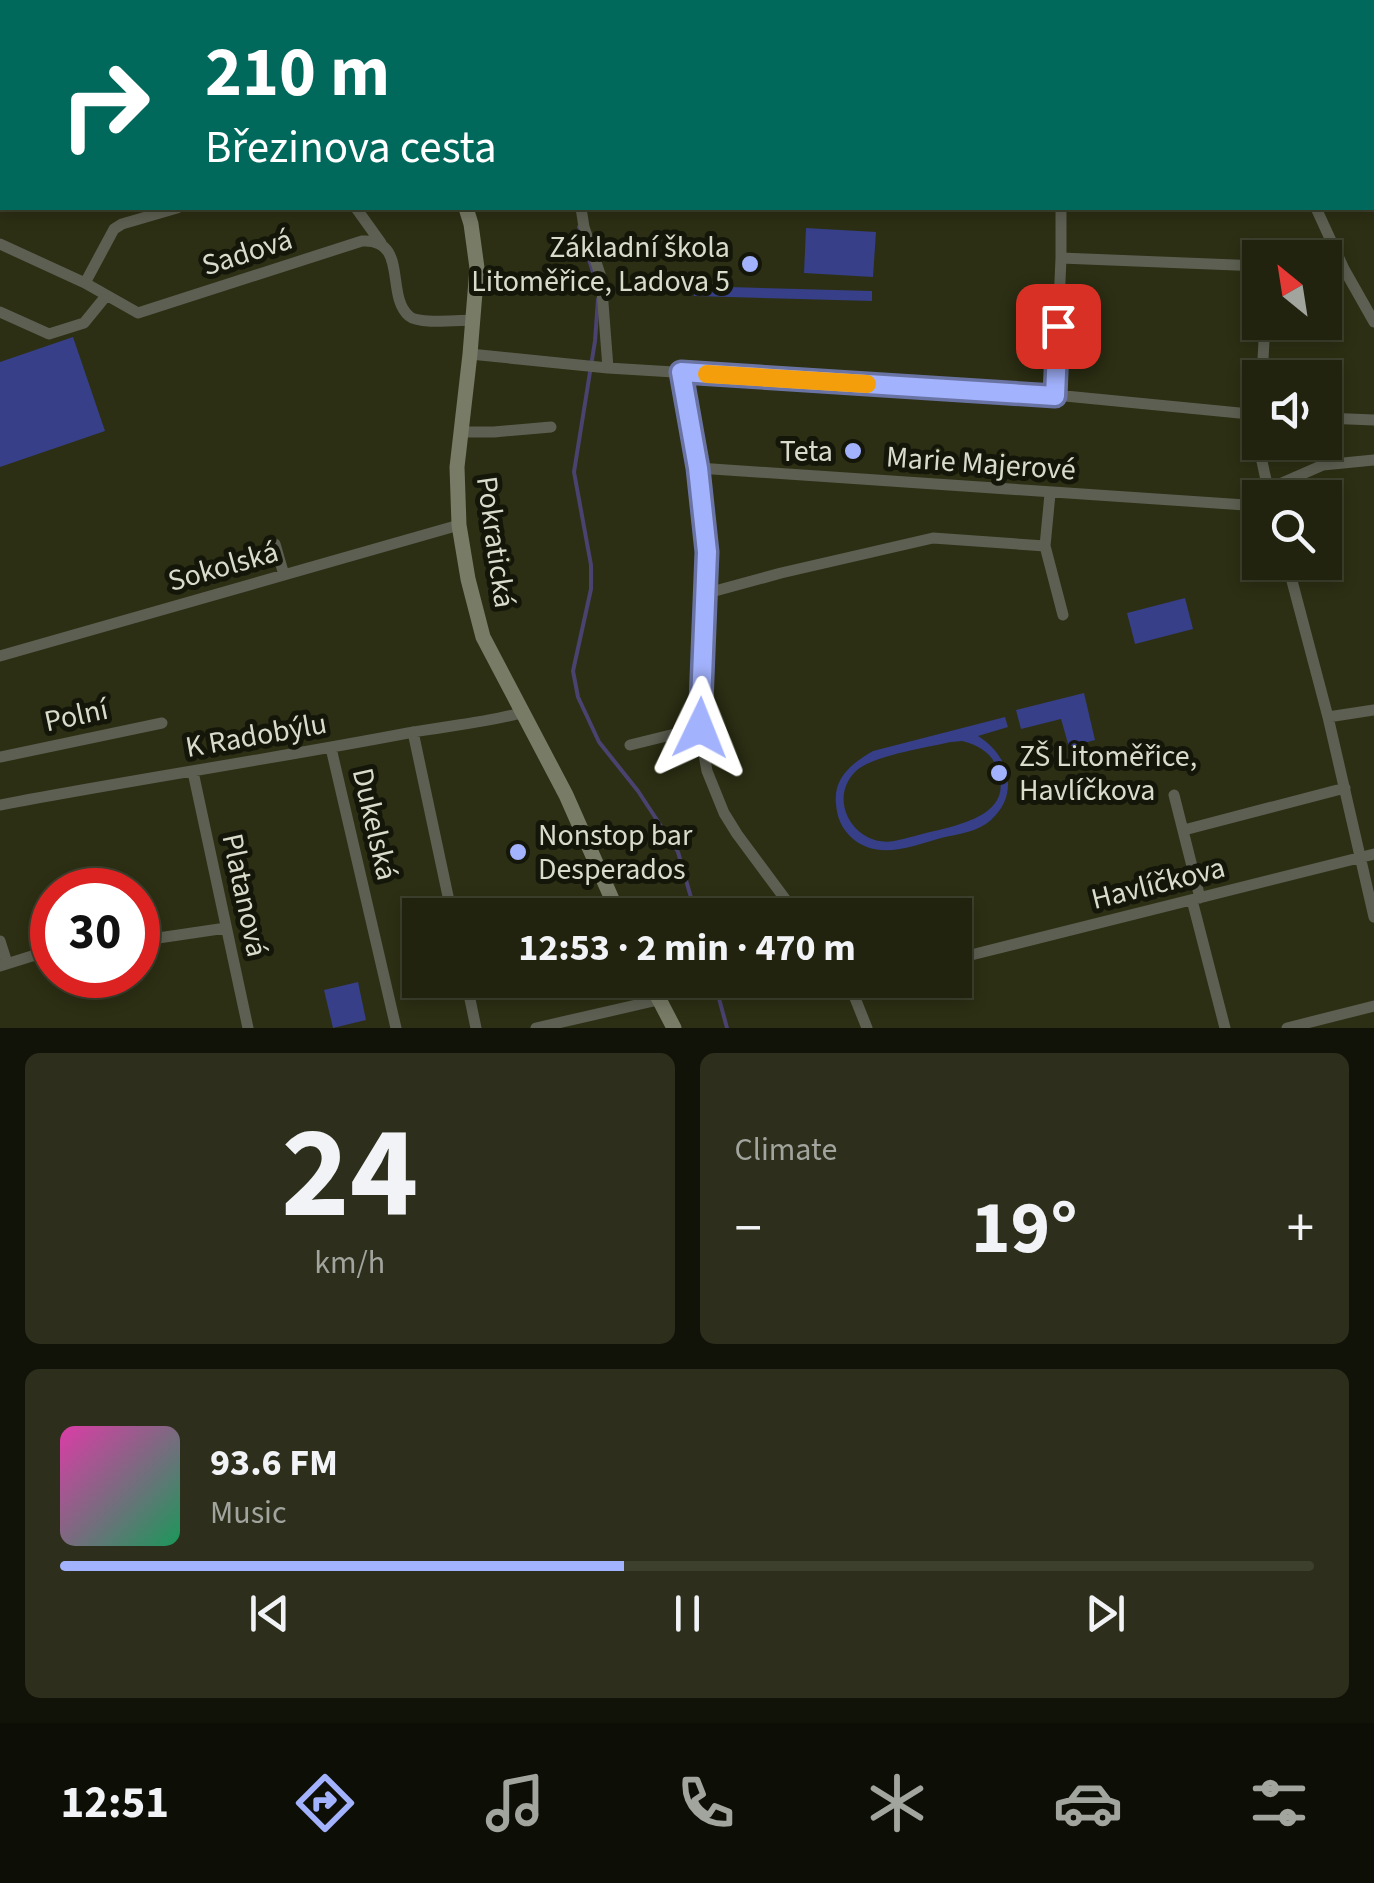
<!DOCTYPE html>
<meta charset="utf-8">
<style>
body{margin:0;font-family:"Source Sans 3",sans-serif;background:#2d2f1c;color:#f1f3f6;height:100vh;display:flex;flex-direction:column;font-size:38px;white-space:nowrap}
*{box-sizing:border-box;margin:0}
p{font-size:32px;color:#a2a49e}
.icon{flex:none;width:55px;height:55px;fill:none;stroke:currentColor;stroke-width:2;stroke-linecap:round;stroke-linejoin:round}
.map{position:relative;height:1028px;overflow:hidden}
.drawer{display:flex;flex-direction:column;gap:25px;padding:25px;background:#121308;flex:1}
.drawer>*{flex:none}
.guide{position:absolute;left:0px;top:0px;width:1375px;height:210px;box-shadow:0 5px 15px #0003,0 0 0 2px #3e402e;background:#00695c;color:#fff;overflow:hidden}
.needle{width:65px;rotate:330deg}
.controls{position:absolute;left:1242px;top:240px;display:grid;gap:20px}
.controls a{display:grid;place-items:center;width:100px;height:100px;border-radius:0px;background:#21230e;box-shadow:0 5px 15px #0003,0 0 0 2px #3e402e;font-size:50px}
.speed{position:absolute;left:30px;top:868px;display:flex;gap:20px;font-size:50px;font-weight:700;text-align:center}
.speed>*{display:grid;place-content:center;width:130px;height:130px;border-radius:50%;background:#21230e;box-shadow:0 5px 15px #0003,0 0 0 2px #3e402e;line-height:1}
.speed .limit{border:15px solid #d22;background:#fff;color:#111}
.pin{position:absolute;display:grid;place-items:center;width:85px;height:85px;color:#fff;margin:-42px;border-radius:20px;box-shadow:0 5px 15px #0006}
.me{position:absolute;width:110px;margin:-55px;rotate:2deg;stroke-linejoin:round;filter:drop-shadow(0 0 8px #0008)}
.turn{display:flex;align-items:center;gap:35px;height:210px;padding:0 40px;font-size:45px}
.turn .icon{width:130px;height:130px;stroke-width:2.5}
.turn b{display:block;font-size:70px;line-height:85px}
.big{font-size:75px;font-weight:700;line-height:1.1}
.drawer .tile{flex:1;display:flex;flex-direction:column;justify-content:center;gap:15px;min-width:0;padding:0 35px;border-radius:15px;background:#2d2f1c}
.drawer .dial{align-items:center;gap:0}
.dial b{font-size:130px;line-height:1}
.song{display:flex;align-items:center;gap:30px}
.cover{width:120px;height:120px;border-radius:15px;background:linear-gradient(135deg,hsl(320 70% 55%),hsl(150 70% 35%))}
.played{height:10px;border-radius:5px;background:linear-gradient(90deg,#a3b2fd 45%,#3e402e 45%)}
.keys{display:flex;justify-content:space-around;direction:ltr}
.heat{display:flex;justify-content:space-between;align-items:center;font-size:55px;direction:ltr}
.drawer .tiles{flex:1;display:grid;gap:25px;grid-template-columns:1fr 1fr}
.tile:last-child{grid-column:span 2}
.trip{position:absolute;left:402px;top:898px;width:570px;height:100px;border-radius:0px;background:#21230e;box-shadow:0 5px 15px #0003,0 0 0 2px #3e402e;font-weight:700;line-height:100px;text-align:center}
.tab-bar{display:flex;height:160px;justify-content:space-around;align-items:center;background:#0d0e06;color:#a2a49e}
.tab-bar .icon{width:70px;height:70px}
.tab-bar .on{color:#a3b2fd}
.tab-bar b{font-size:45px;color:#f1f3f6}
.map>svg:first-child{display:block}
.green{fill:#363f87;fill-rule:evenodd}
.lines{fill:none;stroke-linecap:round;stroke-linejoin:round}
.stream{stroke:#4a426f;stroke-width:4}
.street{stroke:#5d5f52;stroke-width:11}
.secondary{stroke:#787b66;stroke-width:15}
.route-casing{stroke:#6a74a4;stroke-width:25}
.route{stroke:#a3b2fd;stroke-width:18}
.slow{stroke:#f59e0b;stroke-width:18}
.poi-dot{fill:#a3b2fd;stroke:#14160a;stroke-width:4}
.labels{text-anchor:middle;stroke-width:10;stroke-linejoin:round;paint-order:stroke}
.poi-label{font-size:30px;fill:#d9dbcb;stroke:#14160a;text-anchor:end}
.street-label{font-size:30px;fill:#d9dbcb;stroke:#14160a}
</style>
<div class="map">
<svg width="1374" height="1028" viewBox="0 0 1374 1028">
<rect width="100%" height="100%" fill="#2c2f13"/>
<!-- green -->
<path class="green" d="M806,228l70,4 -3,45 -69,-4z
M694,286l178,5v10l-178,-5z
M73,337l32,94 -105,36v-105z
M1185,598l8,31 -58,15 -8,-31z
M1084,693l11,47 -26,7 -8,-28 -40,10 -5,-19z
M1005,717l3,10 -30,9c30,18 43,57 13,84 -13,12 -33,14 -50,18 -29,8 -63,23 -89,0 -10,-9 -15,-20 -16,-34 -3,-26 16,-41 37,-53zM962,741c16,4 29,11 35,27 17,43 -28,54 -58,62 -15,3 -30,8 -45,11 -39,7 -68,-41 -38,-70 16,-15 72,-24 95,-29z
M358,982l8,38 -33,8 -9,-38z"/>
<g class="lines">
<!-- stream -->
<path class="stream" d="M594,2l1,-2
M579,227l18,58
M598,299l-3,42 -21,131 17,93v24l-18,82 5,26 21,45 39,49 40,61 18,63
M714,980l13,48"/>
<!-- street -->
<path class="street" d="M439,0l2,2
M730,0l5,2
M813,0l29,2
M493,2l7,-2
M1306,2v-2
M0,100l2,-1
M356,208l25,35
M581,208l3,19 17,50 7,91
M1316,208l28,61 30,53
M0,244l85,39 53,30 224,-72c47,-3 23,55 47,75 10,9 50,4 65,4
M1061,258l199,8
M1325,268l19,1
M85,283l29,-54 8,-5 55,-16
M0,312l49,22 35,-11 22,-27
M470,354l138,14 447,27 205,20
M681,373l17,95 9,84 -8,176 8,43 17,42 13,21 60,81
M1262,378l3,-56
M1055,395l6,-137v-50
M1260,408l-4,26 14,64
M1325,418l49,2
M461,432h33l57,-5
M698,468l562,38
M1268,489l55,-24 51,-5
M1050,494l-5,52 18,69
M275,544l9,31
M1287,562l41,155 46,200
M704,594l77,-21 152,-35 112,8
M0,656l459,-131
M1328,717l46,-7
M413,732l39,183
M630,745l69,-17
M331,748l65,280
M0,757l162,-34
M193,772l55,256
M1174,795l26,103
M0,805c136,-26 272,-46 408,-72 38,-7 76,-10 113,-20
M1184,830l161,-42
M1192,900l33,128
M0,941l7,22
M138,941l88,-13
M955,959l419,-105
M0,966l32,-10 20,-3
M466,980l10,48
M844,980l11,18 12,30
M848,986l25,-6
M536,1028l122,-28
M1287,1028l87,-22"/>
<!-- secondary -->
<path class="secondary" d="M281,0l3,2
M466,208l5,16 6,44 -7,86 -13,113 2,58 9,54 15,58 83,158 53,120
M649,980l25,48"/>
</g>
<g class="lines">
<!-- route casing -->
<g class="route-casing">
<path id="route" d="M700,728l7,-176 -9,-84 -17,-96 374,24 3,-70"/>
</g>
<!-- route -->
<use href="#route" class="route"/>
<!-- slow -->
<path class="slow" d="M707,374l160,10"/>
</g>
<!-- markers -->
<g class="poi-dot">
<circle cx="750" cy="264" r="10"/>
<circle cx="853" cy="451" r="10"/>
<circle cx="999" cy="773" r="10"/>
<circle cx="518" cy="852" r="10"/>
</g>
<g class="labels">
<!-- poi labels -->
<g class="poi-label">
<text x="730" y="257">Základní škola<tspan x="730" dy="34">Litoměřice, Ladova 5</tspan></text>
<text x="833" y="461">Teta</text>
<text x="1019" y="766" text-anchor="start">ZŠ Litoměřice,<tspan x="1019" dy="34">Havlíčkova</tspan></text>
<text x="538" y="845" text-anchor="start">Nonstop bar<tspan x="538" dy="34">Desperados</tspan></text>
</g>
<!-- street labels -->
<g class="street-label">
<text transform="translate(247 252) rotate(-18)" y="10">Sadová</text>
<text transform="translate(981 463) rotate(4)" y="10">Marie Majerové</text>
<text transform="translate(496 542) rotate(82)" y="10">Pokratická</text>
<text transform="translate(223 566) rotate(-16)" y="10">Sokolská</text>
<text transform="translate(76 715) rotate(-12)" y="10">Polní</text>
<text transform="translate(256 735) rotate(-10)" y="10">K Radobýlu</text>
<text transform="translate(375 824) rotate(77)" y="10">Dukelská</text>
<text transform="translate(1158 883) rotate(-14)" y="10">Havlíčkova</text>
<text transform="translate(245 895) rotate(78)" y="10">Platanová</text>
</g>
</g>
</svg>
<div class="controls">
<a><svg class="needle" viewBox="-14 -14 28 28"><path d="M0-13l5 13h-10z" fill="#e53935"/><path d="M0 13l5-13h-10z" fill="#a2a49e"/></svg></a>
<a><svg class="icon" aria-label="sound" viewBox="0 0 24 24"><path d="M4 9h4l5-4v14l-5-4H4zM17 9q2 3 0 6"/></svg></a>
<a><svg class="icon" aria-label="search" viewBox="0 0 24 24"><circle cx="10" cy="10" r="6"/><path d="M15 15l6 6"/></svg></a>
</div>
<div class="speed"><div class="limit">30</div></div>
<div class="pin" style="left:1058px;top:326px;background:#d93025"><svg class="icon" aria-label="arrive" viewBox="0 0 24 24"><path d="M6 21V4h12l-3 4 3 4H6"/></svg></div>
<svg class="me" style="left:700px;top:728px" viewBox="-20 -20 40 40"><path d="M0-17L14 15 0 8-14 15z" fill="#a3b2fd" stroke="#fff" stroke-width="4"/></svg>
<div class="trip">12:53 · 2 min · 470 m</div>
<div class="guide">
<div class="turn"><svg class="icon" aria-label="right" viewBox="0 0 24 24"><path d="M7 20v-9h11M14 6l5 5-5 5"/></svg><div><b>210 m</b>Březinova cesta</div></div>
</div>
</div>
<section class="drawer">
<div class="tiles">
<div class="tile dial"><b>24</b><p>km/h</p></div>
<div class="tile"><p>Climate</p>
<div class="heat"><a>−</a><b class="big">19°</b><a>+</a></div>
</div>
<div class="tile">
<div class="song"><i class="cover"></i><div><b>93.6 FM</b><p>Music</p></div></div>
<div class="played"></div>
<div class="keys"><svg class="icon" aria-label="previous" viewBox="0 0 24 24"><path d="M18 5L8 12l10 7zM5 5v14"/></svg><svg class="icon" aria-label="pause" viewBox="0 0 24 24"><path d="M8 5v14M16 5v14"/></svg><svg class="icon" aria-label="next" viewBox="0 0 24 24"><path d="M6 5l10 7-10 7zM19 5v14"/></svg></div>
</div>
</div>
</section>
<nav class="tab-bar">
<b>12:51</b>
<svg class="icon on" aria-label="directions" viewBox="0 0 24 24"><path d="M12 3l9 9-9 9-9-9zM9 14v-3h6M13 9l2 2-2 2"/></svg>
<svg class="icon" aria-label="music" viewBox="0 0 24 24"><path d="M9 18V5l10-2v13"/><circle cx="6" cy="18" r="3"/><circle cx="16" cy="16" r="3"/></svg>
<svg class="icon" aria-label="phone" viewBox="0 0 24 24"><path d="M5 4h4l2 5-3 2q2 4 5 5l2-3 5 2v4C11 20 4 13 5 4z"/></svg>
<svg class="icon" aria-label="climate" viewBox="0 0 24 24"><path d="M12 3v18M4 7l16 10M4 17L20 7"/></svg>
<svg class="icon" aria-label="car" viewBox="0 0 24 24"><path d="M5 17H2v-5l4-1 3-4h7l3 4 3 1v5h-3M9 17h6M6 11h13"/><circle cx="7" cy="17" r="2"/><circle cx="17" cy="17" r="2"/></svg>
<svg class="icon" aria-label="filters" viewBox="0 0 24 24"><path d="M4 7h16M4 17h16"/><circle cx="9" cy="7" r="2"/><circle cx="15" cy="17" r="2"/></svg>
</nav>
